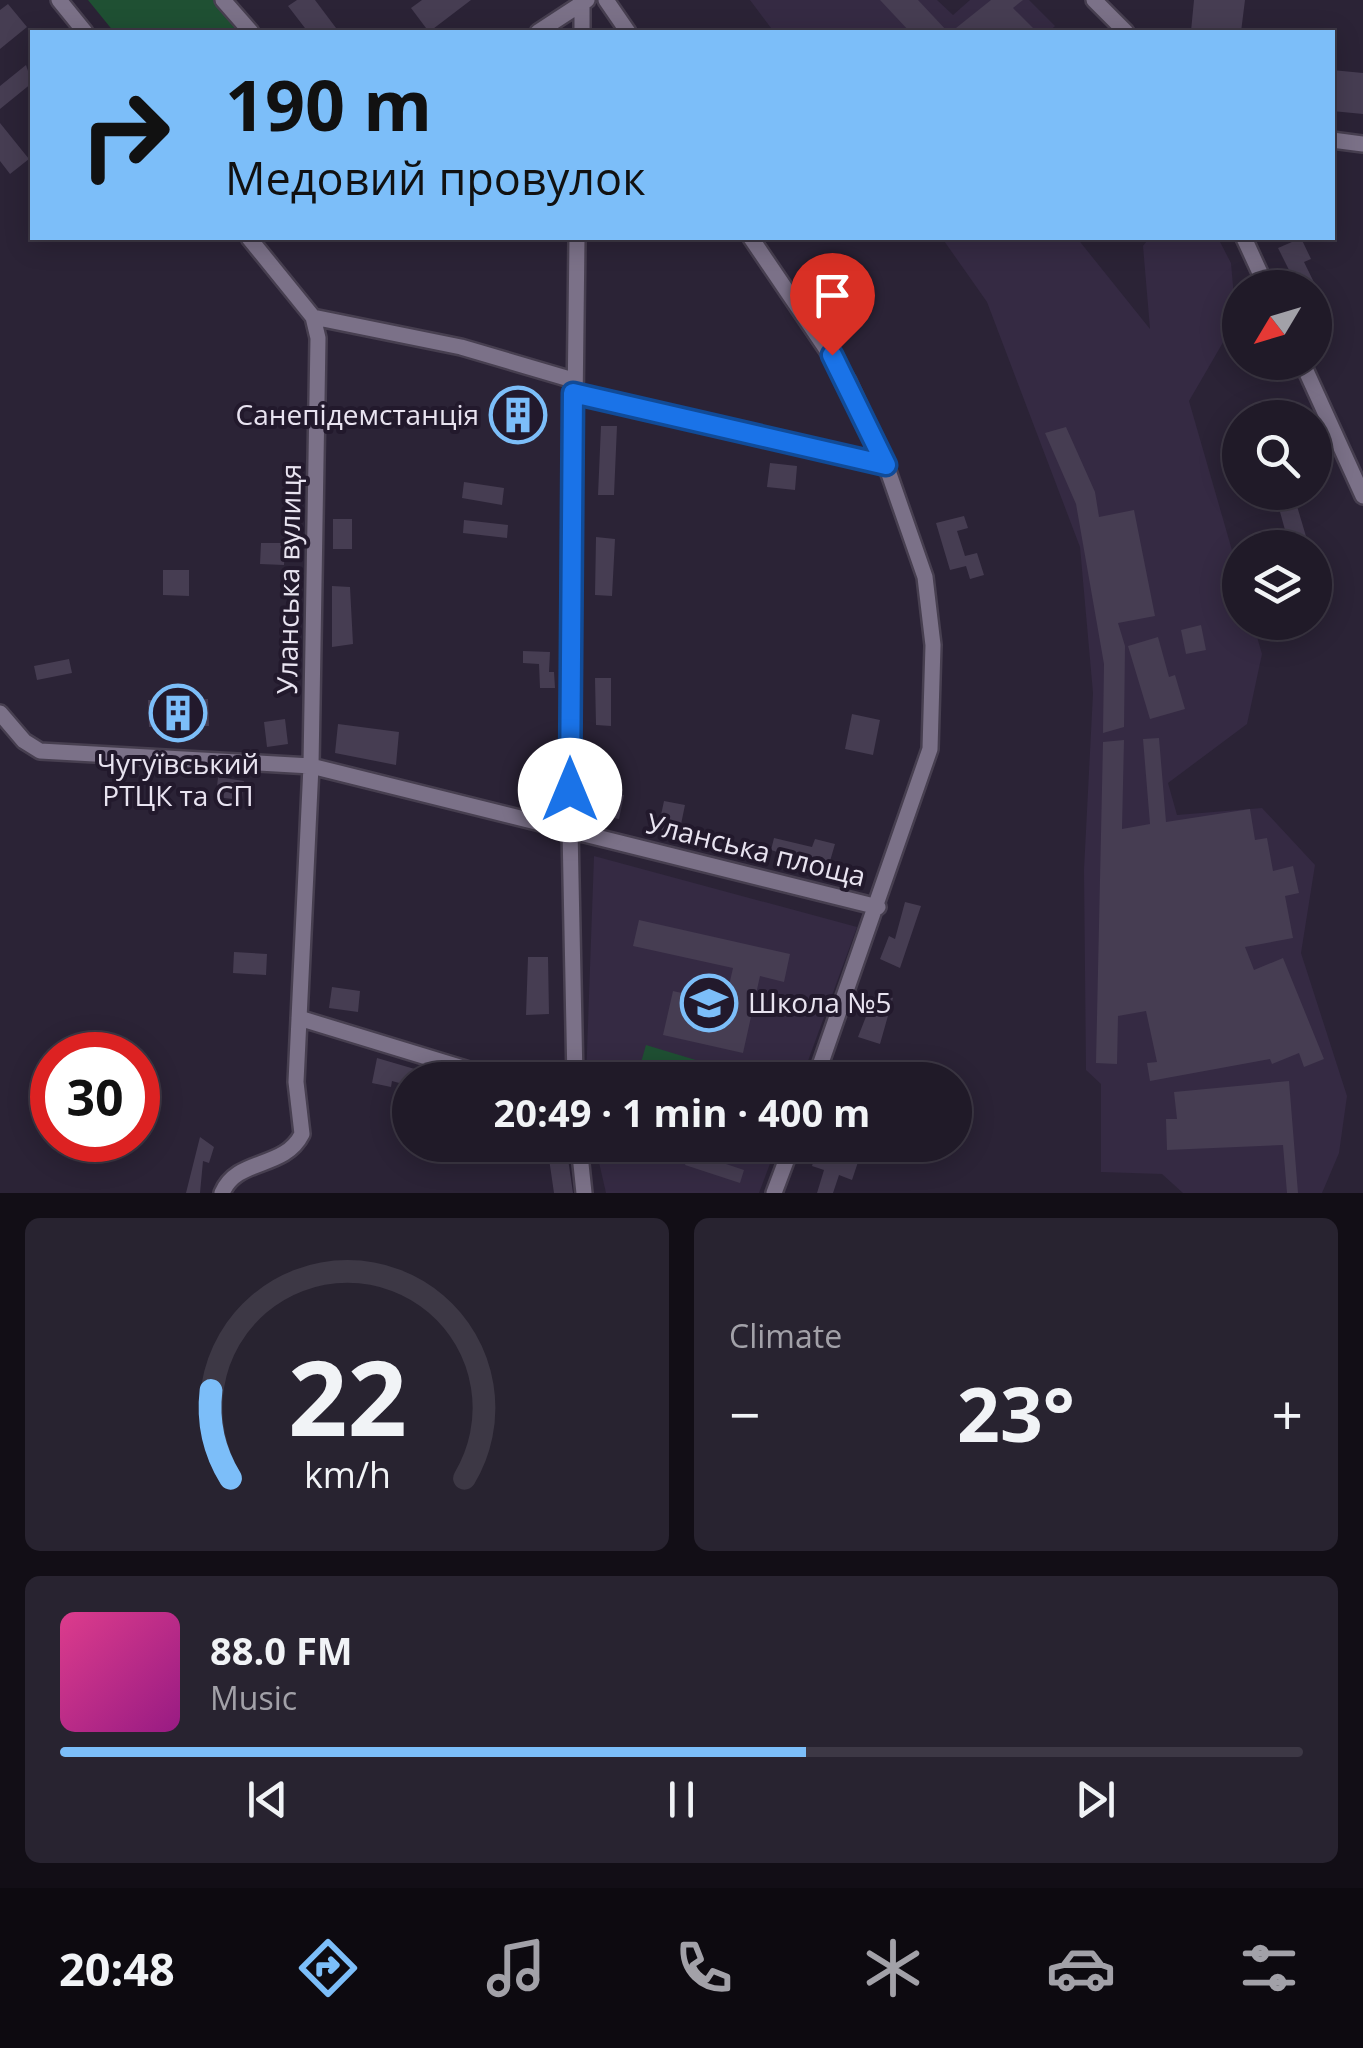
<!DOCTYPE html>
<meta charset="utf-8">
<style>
body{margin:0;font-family:"Open Sans",sans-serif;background:#282330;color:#f1f3f6;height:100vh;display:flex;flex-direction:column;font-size:38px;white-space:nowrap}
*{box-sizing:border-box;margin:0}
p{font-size:32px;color:#a2a1a8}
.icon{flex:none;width:55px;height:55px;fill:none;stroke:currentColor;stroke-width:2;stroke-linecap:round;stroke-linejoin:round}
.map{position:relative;height:1193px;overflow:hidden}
.drawer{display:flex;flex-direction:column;gap:25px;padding:25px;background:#120e16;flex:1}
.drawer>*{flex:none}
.banner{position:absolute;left:30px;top:30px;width:1305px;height:210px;border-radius:0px;box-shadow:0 5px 25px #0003,0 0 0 2px #3d3845;background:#7cbef9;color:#111;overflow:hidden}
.needle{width:65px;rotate:232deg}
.controls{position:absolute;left:1222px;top:270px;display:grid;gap:20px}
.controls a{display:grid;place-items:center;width:110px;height:110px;border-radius:50%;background:#201a28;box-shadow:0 5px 25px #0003,0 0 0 2px #3d3845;font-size:50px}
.speed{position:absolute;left:30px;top:1032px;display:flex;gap:20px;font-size:50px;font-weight:700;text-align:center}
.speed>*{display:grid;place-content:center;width:130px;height:130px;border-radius:50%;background:#201a28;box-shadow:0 5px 25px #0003,0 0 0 2px #3d3845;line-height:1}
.speed .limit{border:15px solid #d22;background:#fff;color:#111}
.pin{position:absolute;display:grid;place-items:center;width:85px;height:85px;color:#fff;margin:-102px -42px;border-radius:50% 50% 50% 0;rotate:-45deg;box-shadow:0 0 10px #0007}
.pin .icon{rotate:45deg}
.me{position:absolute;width:110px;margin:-55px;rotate:0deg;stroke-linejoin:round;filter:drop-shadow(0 0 8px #0008)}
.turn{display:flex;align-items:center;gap:35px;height:210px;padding:0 30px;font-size:45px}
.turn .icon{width:130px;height:130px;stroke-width:2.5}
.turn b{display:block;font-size:70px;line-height:85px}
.big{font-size:75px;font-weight:700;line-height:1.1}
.drawer .widget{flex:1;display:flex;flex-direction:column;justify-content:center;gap:15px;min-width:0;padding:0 35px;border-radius:15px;background:#282330}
.drawer .dial{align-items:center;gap:0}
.dial svg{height:260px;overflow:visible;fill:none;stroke:#3d3845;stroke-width:7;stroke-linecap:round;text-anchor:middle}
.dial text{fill:#f1f3f6;stroke:none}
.song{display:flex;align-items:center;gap:30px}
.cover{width:120px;height:120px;border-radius:15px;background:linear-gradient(135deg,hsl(330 70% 55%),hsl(310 70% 35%))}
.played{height:10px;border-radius:5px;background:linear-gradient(90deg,#7cbef9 60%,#3d3845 60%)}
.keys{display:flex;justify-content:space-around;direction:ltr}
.heat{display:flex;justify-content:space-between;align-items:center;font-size:55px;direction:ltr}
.drawer .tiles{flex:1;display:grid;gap:25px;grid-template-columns:1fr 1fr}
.widget:last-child{grid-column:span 2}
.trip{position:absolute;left:392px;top:1062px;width:580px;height:100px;border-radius:50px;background:#201a28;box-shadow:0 5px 25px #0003,0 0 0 2px #3d3845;font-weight:700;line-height:100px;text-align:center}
.tabs{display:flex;height:160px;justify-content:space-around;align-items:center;background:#0d0a10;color:#a2a1a8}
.tabs .icon{width:70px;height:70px}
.tabs .active{color:#7cbef9}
.tabs b{font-size:45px;color:#f1f3f6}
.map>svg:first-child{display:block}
.built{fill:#352a43}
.green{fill:#1f5033}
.building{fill:#463d52}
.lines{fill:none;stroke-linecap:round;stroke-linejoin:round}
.minor-casing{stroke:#473f50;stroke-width:20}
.minor{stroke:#7b7188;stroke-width:15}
.route-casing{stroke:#114b97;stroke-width:25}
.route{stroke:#1a73e8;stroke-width:18}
.labels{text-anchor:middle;stroke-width:8;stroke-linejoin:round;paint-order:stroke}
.poi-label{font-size:28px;fill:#e8e3f0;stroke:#22192c;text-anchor:end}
.street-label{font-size:28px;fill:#e8e3f0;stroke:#22192c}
</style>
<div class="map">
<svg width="1363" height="1193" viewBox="0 0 1363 1193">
<rect width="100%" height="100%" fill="#2b2336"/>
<!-- built -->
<path class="built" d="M750,0h187l16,15 17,-15h59l26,26 -6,6h-275z
M942,238h135l73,91 -7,-83 6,-8h69l13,25 5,57 -47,81 51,177v44l13,1 9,31 -15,70 -79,59 9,32 85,-7 53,57 -14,88 46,143 -8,57 -17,40h-139l-21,-19 -61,-2v-88l-15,-14 -2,-200 9,-177 -13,-146 -93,-245z
M594,856l263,71 -56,153h-215z
M595,1145h182l-18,48h-153z"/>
<!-- green -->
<path class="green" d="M88,0h125l27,32h-126z
M646,1045l116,35h-126z"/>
<!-- building -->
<path class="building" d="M297,0h18l24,32h-31l-20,-26z
M422,0h49l-42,32 -18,-24z
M880,0h38l30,32h-38z
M991,0h32l-10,8 24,24h-86z
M1194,0h51l-4,32 -50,-1z
M8,4l19,23 -27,22v-39z
M26,65l6,18 -32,26v-23z
M1332,70l31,3v41l-31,-3z
M0,123l29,36 -19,15 -10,-13z
M1301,238l10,21 -7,3 29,59 -14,7 -4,-40h-17l-20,-40z
M601,426h16l-3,69h-16z
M1066,427l29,65 4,25 35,-7 21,106 -37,7 7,23 -1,81 -21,6 1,-69 -28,-160 -31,-71z
M770,463l27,3 -2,24 -28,-3z
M464,482l40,6 -2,17 -40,-7z
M1294,496l14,47 -18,5 -13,-47z
M964,516l4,12 -11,3 8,25 12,-3 7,22 -14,4 -4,-13 -16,4 -14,-47z
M333,519h19v30h-19z
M464,520l44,5 -1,13 -44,-5z
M596,537l19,2 -3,57 -17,-1z
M261,543h24l-1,22 -24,-1z
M163,570h26v26l-26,-1z
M332,586l18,1 3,57 -21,3z
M1201,625l5,25 -20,4 -5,-24z
M1158,637l11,40 6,-2 10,34 -35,10 -22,-73z
M523,651l27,1 -1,20h5l1,16h-15l-1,-24 -16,-1z
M69,659l3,14 -35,7 -3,-14z
M595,678h16v48l-15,-1z
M208,699l1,27 -60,1 -1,-27z
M852,714l28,6 -7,35 -28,-6z
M285,719l3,25 -21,3 -3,-25z
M338,724l61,8 -3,33 -61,-12z
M1159,738l7,84 84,-13 5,31 12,-2 6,33 20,-5 6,27 -14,3 8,42 -48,9 9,23 29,-12 41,101 -20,8 -5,-14 -27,11 -2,-5 -120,22 -3,-18 10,-1 -11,-51 -28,5 -1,48 -21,-1 7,-321 21,-2 -2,89 28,-5 -7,-85z
M218,777l26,4 -2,19 -26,-3z
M602,791l22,4 -5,24 -21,-4z
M664,801l21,4 -6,29 -21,-5z
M774,838l38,9 3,-8 20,5 -7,24 -57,-18z
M905,902l16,4 -21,62 -20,-9 9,-23 6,3z
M639,920l151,34 -6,28 -24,-6 -17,77 -80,-18 10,-44 52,12 8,-35 -100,-22z
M234,952l33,2 -1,21 -33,-2z
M528,957h20l1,57 -23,1z
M332,987l28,4 -2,21 -29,-4z
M876,991l17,7 -13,46 -22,-7z
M377,1058l65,19v3h-32v6l-18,-5 -1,6 -19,-4z
M1289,1081l9,112h-11l-4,-48 -116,5 -1,-31h11l-3,-27z
M200,1137l14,10 -5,16 -6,-2 -3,32h-14z
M547,1145h19l7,48h-19z
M825,1145h18l-4,11 19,6 -6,18 -13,-5 -6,18h-16l7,-23 -12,-4 5,-17 5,2z
M690,1152l54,18 -4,13 -55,-18z"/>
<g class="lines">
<!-- minor casing -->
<g class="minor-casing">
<path id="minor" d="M59,0l26,32
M223,0l28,32
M606,0l22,32
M1094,0l32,32
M538,32l49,-32
M582,32v-29
M1332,140l31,4
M751,238l97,143 38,84 39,112 8,68 -3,104 -115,331
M1244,238l23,50
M313,317l148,30 112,33
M1302,362l61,134
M573,393l313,72
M0,713l24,28 16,10 271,15 567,141
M299,1018l203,62
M575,1080l-5,-251 7,-591
M579,1145l5,48
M222,1193c15,-36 62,-23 80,-59l-6,-52 15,-316 7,-428 -5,-21 -64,-79
M774,1193l18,-48"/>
</g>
<!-- minor -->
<use href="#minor" class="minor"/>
</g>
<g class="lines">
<!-- route casing -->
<g class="route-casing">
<path id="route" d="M570,790l3,-397 313,72 -54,-110"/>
</g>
<!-- route -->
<use href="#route" class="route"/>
</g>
<!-- icons -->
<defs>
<g id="building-ring" transform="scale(2.875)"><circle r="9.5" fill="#22192c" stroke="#7cbef9" stroke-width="1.5"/><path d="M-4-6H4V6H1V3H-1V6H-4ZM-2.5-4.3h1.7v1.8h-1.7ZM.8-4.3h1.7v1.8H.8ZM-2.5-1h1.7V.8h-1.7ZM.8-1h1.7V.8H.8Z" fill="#7cbef9"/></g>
<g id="school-ring" transform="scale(2.875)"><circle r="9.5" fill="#22192c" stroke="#7cbef9" stroke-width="1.5"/><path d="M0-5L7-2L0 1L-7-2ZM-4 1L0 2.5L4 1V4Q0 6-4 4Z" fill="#7cbef9"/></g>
</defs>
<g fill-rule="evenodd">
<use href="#building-ring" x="518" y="415"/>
<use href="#building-ring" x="178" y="713"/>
<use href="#school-ring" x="709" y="1003"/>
</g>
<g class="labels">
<!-- poi labels -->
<g class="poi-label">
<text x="479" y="425">Санепідемстанція</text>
<text x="178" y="774" text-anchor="middle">Чугуївський<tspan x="178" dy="32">РТЦК та СП</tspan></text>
<text x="748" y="1013" text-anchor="start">Школа №5</text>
</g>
<!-- street labels -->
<g class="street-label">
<text transform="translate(289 579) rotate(-89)" y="10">Уланська вулиця</text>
<text transform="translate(756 850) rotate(14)" y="10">Уланська площа</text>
</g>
</g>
</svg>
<div class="controls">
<a><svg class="needle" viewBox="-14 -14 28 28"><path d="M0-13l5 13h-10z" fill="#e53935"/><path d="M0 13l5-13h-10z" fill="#a2a1a8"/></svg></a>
<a><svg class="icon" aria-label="search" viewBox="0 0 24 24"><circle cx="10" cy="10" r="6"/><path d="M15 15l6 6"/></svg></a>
<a><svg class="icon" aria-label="layers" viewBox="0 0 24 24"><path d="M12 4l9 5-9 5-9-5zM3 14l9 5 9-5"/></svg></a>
</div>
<div class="speed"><div class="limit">30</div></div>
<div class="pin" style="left:832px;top:355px;background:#d93025"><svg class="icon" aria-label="arrive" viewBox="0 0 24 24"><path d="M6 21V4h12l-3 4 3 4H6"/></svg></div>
<svg class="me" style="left:570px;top:790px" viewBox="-20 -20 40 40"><circle r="19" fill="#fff"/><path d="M0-13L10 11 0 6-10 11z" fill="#1a73e8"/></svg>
<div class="trip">20:49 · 1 min · 400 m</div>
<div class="banner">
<div class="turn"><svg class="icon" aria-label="right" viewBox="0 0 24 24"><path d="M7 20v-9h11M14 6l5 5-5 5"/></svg><div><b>190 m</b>Медовий провулок</div></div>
</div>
</div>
<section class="drawer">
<div class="tiles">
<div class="widget dial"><svg viewBox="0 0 100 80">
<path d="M14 69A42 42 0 1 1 86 69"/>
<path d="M14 69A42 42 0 0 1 8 42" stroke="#7cbef9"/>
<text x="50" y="56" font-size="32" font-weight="700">22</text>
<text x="50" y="72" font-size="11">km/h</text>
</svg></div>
<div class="widget"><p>Climate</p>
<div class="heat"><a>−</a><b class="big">23°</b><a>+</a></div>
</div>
<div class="widget">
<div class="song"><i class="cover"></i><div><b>88.0 FM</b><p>Music</p></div></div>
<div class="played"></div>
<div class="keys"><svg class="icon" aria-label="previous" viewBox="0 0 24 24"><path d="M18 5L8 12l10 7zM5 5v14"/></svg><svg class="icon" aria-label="pause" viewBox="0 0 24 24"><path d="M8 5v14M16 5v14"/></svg><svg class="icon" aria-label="next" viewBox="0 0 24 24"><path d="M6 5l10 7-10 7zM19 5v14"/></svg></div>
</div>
</div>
</section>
<nav class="tabs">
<b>20:48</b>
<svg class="icon active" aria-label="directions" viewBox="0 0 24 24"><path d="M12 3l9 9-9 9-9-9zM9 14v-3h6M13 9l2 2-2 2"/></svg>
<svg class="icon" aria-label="music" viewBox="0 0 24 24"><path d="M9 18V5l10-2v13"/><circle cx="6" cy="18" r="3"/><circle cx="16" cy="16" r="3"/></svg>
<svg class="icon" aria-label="phone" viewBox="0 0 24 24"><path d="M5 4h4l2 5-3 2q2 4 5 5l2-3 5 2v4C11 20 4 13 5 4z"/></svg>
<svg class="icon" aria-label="climate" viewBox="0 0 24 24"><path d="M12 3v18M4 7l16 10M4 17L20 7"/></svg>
<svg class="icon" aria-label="car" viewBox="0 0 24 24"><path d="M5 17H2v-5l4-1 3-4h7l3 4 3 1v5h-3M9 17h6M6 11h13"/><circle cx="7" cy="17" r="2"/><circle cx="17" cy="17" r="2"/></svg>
<svg class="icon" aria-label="filters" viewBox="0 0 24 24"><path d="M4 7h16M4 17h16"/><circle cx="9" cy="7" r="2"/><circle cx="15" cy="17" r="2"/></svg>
</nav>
